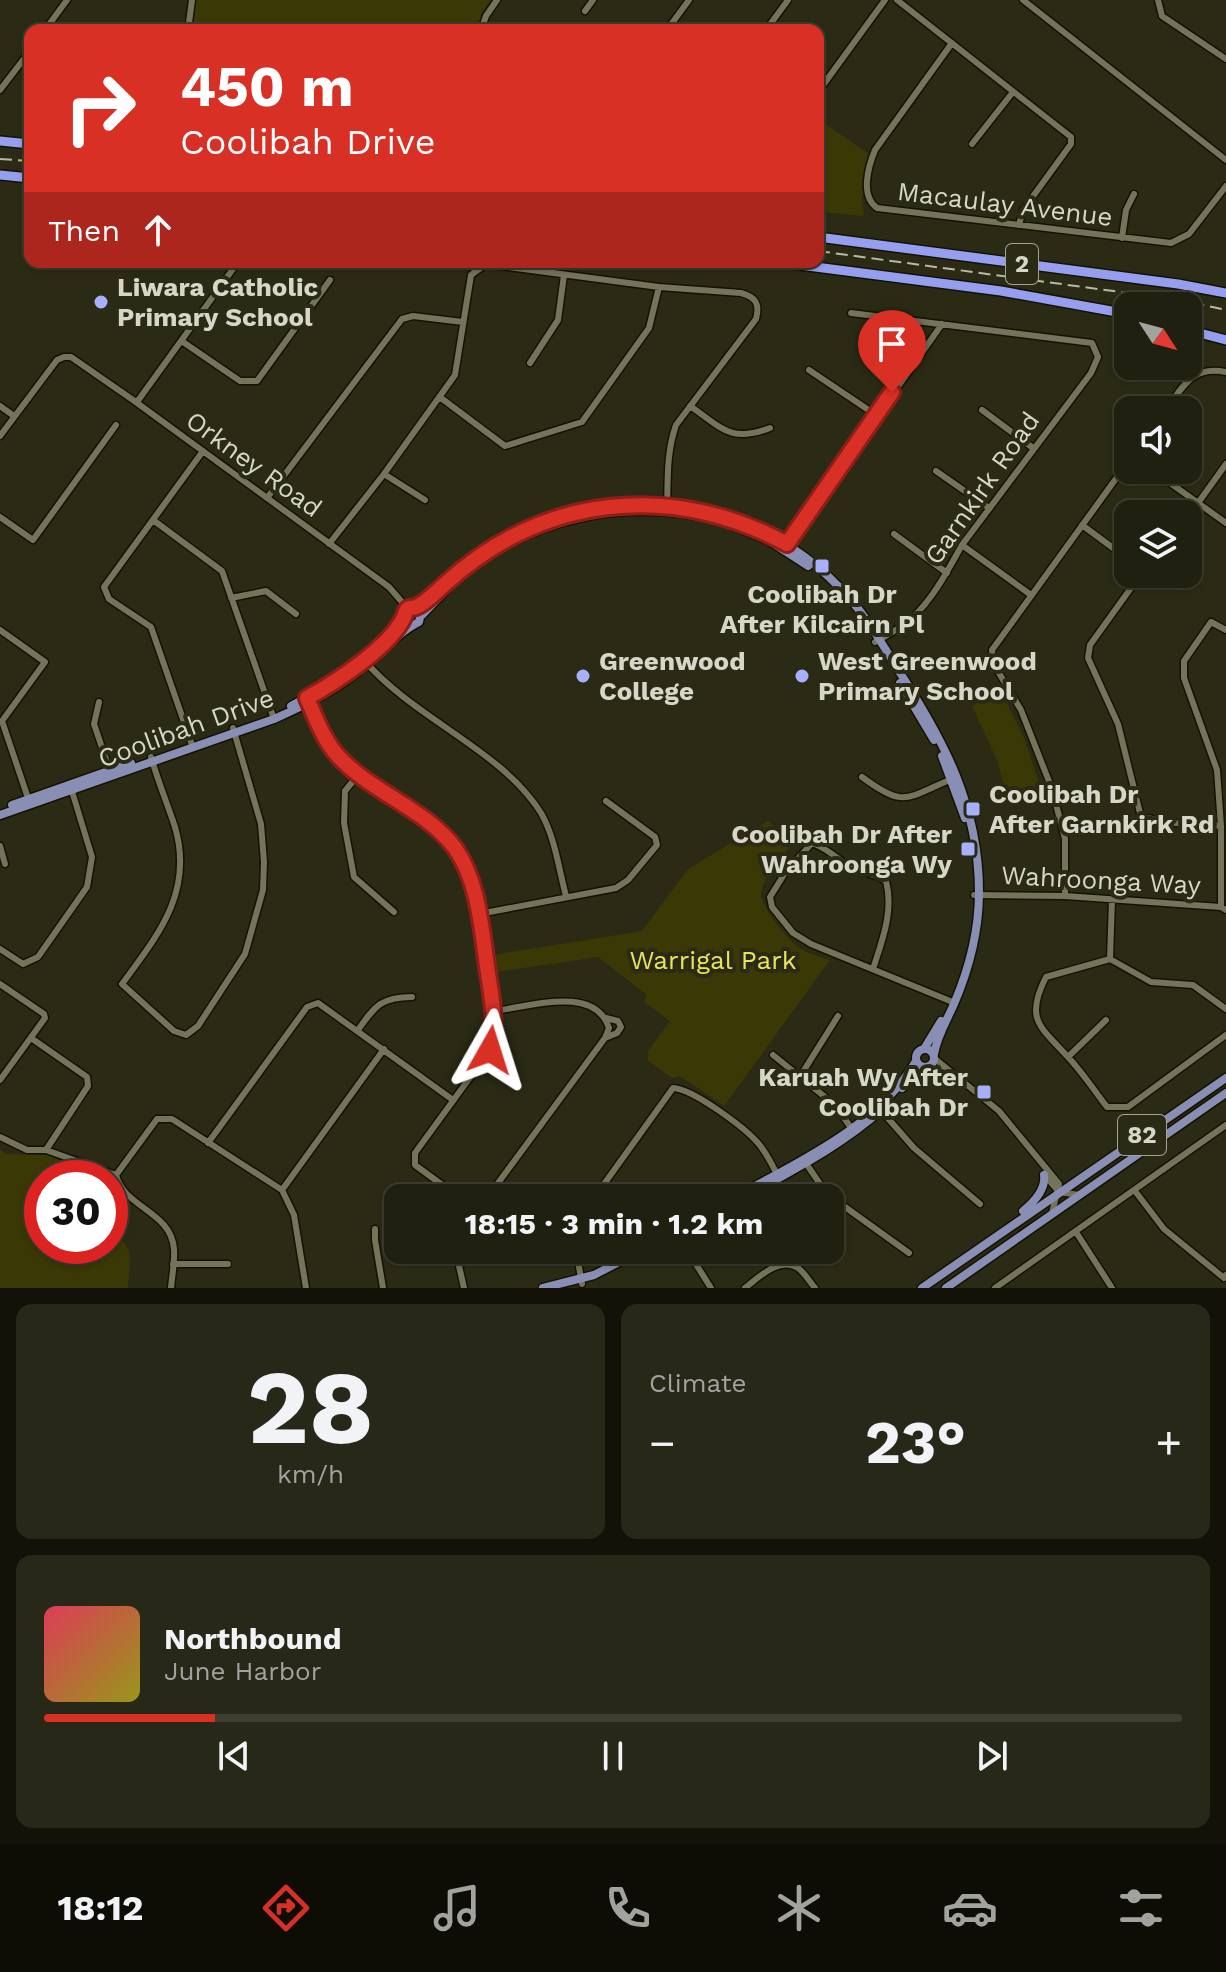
<!DOCTYPE html>
<meta charset="utf-8">
<style>
body{margin:0;font-family:"Work Sans",sans-serif;background:#282819;color:#f1f3f6;height:100vh;display:flex;flex-direction:column;font-size:30px;white-space:nowrap}
*{box-sizing:border-box;margin:0}
p{font-size:26px;color:#a2a39f}
.icon{flex:none;width:44px;height:44px;fill:none;stroke:currentColor;stroke-width:2;stroke-linecap:round;stroke-linejoin:round}
.map{position:relative;height:1288px;overflow:hidden}
.side{display:flex;flex-direction:column;gap:16px;padding:16px;background:#121209;flex:1}
.side>*{flex:none}
.guide{position:absolute;left:24px;top:24px;width:800px;height:244px;border-radius:16px;box-shadow:0 2px 6px #0004,0 0 0 2px #3d3e30;background:#d93025;color:#fff;overflow:hidden}
.needle{width:52px;rotate:126deg}
.controls{position:absolute;left:1114px;top:292px;display:grid;gap:16px}
.controls a{display:grid;place-items:center;width:88px;height:88px;border-radius:16px;background:#202010;box-shadow:0 2px 6px #0004,0 0 0 2px #3d3e30;font-size:40px}
.speed{position:absolute;left:24px;top:1160px;display:flex;gap:16px;font-size:40px;font-weight:700;text-align:center}
.speed>*{display:grid;place-content:center;width:104px;height:104px;border-radius:50%;background:#202010;box-shadow:0 2px 6px #0004,0 0 0 2px #3d3e30;line-height:1}
.speed .limit{border:12px solid #d22;background:#fff;color:#111}
.pin{position:absolute;display:grid;place-items:center;width:68px;height:68px;color:#fff;margin:-82px -34px;border-radius:50% 50% 50% 0;rotate:-45deg;box-shadow:0 0 8px #0007}
.pin .icon{rotate:45deg}
.me{position:absolute;width:88px;margin:-44px;rotate:6deg;stroke-linejoin:round;filter:drop-shadow(0 0 6px #0008)}
.turn{display:flex;align-items:center;gap:28px;height:168px;padding:0 24px;font-size:36px}
.turn .icon{width:104px;height:104px;stroke-width:2.5}
.turn b{display:block;font-size:56px;line-height:68px}
.then{display:flex;align-items:center;height:76px;padding:0 24px;background:#0003;gap:16px;font-size:30px}
.big{font-size:60px;font-weight:700;line-height:1.1}
.side .card{flex:1;display:flex;flex-direction:column;justify-content:center;gap:12px;min-width:0;padding:0 28px;border-radius:16px;background:#282819}
.side .dial{align-items:center;gap:0}
.dial b{font-size:104px;line-height:1}
.song{display:flex;align-items:center;gap:24px}
.cover{width:96px;height:96px;border-radius:12px;background:linear-gradient(135deg,hsl(350 70% 55%),hsl(60 70% 35%))}
.played{height:8px;border-radius:4px;background:linear-gradient(90deg,#d93025 15%,#3d3e30 15%)}
.keys{display:flex;justify-content:space-around;direction:ltr}
.heat{display:flex;justify-content:space-between;align-items:center;font-size:44px;direction:ltr}
.side .tiles{flex:1;display:grid;gap:16px;grid-template-columns:1fr 1fr}
.card:last-child{grid-column:span 2}
.trip{position:absolute;left:384px;top:1184px;width:460px;height:80px;border-radius:16px;background:#202010;box-shadow:0 2px 6px #0004,0 0 0 2px #3d3e30;font-weight:700;line-height:80px;text-align:center}
.dock{display:flex;height:128px;justify-content:space-around;align-items:center;background:#0d0d06;color:#a2a39f}
.dock .icon{width:56px;height:56px}
.dock .current{color:#d93025}
.dock b{font-size:36px;color:#f1f3f6}
.map>svg:first-child{display:block}
.green{fill:#3a3804}
.lines{fill:none;stroke-linecap:round;stroke-linejoin:round}
.minor-casing{stroke:#141301;stroke-width:9}
.major-casing{stroke:#141301;stroke-width:11}
.highway-casing{stroke:#141301;stroke-width:12}
.minor{stroke:#74745b;stroke-width:6}
.major{stroke:#888eb4;stroke-width:8}
.highway{stroke:#969fef;stroke-width:9}
.rail{stroke:#b8b8a8;stroke-width:2;stroke-dasharray:12 6;stroke-linecap:butt}
.route-casing{stroke:#8d1f18;stroke-width:20}
.route{stroke:#d93025;stroke-width:14}
.poi-dot{fill:#a7b0fc;stroke:#2b2b15;stroke-width:3}
.labels{text-anchor:middle;stroke-width:8;stroke-linejoin:round;paint-order:stroke}
.shield{fill:#2b2b15;stroke:#a3a393;stroke-width:2}
.shield-label{font-size:24px;font-weight:bold;fill:#d7d7c9}
.street-label{font-size:26px;fill:#d7d7c9;stroke:#2b2b15}
.poi-label{font-size:26px;font-weight:bold;fill:#d7d7c9;stroke:#2b2b15;text-anchor:start}
.park-label{font-size:26px;fill:#e8e55b;stroke:#2b2b15}
</style>
<div class="map">
<svg width="1226" height="1288" viewBox="0 0 1226 1288">
<rect width="100%" height="100%" fill="#2b2b15"/>
<!-- green -->
<path class="green" d="M194,0h297l-10,13 -3,17h-289z
M818,119l51,35 -7,44 2,18 -46,-4z
M1000,690l24,48 20,59 -35,9 -11,-44 -26,-56z
M768,821l27,20c-10,12 -32,36 -34,52 -1,13 29,50 40,56 9,5 20,8 29,11l-106,146 -44,-30 -8,2 -24,-17v-10l22,-30 -26,-19 3,-7 -49,-38 -101,15 -4,-17 149,-24 46,-62z
M0,1150l7,4 40,1 55,22 -60,1v68h68v-16c27,20 19,28 18,58h-128z"/>
<g class="lines">
<!-- minor casing -->
<g class="minor-casing">
<path id="minor" d="M897,0l174,137v7l-48,66 -4,15
M1023,0l203,160
M1158,0l4,16 64,43
M585,11l8,-11
M45,30l22,-30
M188,30l4,-30
M481,30l5,-14 11,-16
M667,30l22,-30
M766,30l22,-30
M952,43l-77,107c-7,17 -15,46 2,58l294,35 18,-9 37,-48
M0,90l30,-39
M818,92l67,-92
M972,144l41,-52
M1122,238l4,-28 8,-16
M851,313l241,30 6,14 -7,16 -129,172c-14,25 -29,54 -50,73 -10,10 -25,17 -37,24
M183,342l57,39h17l73,-101
M530,363l28,-43 6,-45
M809,370l67,45
M441,398l64,48 77,-24 67,-94 10,-41
M137,402l101,-140
M0,406l14,10
M690,406c32,22 40,37 80,22
M982,410l51,38
M1166,410c17,-24 27,-45 60,-38
M0,436l57,-76 7,-3h7l62,43 256,187 19,22
M1152,470l74,53
M936,471l53,37
M384,474l41,26
M267,498l135,-179 11,-3 50,6
M1198,503l28,-39
M0,517l33,23 83,-115
M153,520l69,51 52,148
M1082,525l46,34
M894,534l53,39
M329,544l55,-70 71,-99 16,-100 15,-11 173,23 82,6c15,4 19,11 15,26l-80,106c-10,29 -8,55 -9,86
M962,545l69,50
M784,549l158,-225
M1141,574l-51,71 -2,13 30,66 23,93 35,6 45,3
M231,598l35,-7 30,23
M0,630l45,32 -43,59 27,80
M364,660c50,59 138,90 177,153 14,24 18,57 25,83
M308,701c9,19 18,43 33,58 30,31 92,57 114,90 22,33 26,73 31,111 4,32 12,59 4,90l-75,103v12l45,33
M99,702l-5,22 16,47
M193,748l-42,-121 -42,-28 -5,-12 99,-136
M151,757c7,24 16,46 24,70 19,65 -17,108 -53,157l52,47 12,4 12,-9 47,-72 18,-64 1,-28 -3,-38 -28,-96
M358,775l-13,16 -1,32 10,54 40,35
M862,777c43,32 44,21 90,2
M0,846l5,18
M974,895l91,1 156,11 5,3
M1065,896v-57l-13,-50 -31,-79 -28,-47 -1,-13 136,-188
M1221,907v-81l-4,-56 -33,-92v-17l27,-39 15,8
M479,914l137,-26 12,-8 29,-35 -2,-8 -49,-36
M0,949l23,15 15,-7 49,-70 5,-30 -21,-69
M1110,959l2,-59
M873,969c9,-28 21,-58 13,-88 -10,-7 -19,-7 -30,-12 -16,-6 -26,-20 -44,-26l-27,30 -15,24 2,10 21,26 18,11 144,59
M0,984l44,30 1,4 -45,62
M1226,1009l-33,-24 -42,-3 -41,-23 -64,18c-22,43 -5,50 22,80 14,15 26,33 39,50h21l98,-72
M358,1030c17,-24 23,-33 54,-33
M31,1038l56,39 1,9 -42,64
M605,1038l12,-5 4,-6 -3,-6 -12,-3
M773,1055l62,50 19,27
M1068,1057l38,-37
M934,1058l65,53 60,73 -7,29
M930,1066l16,5
M801,1075l37,-59
M878,1107l36,41 66,56
M0,1137l27,13h19l70,25
M208,1143l99,-136 11,-4 135,97
M805,1162l22,32 82,59
M1044,1174l15,18 20,3
M282,1190l102,-141
M1135,1191l29,38 60,49 2,-3
M487,1198l118,-160 4,-10c-14,-44 -80,-21 -115,-17
M594,1198l79,-110c20,1 71,39 85,55 8,9 14,22 20,33
M375,1229v11l8,48
M1076,1232l36,56
M458,1250l-1,7 7,31
M576,1250l6,34
M687,1250l24,38
M173,1264h55
M171,1288c1,-12 4,-27 3,-39 -3,-38 -50,-41 -58,-74l41,-56h15l110,71 12,25 12,73
M745,1288c13,-10 34,-32 53,-20 6,4 12,14 17,20
M995,1288l231,-163"/>
</g>
<!-- major casing -->
<g class="major-casing">
<path id="major" d="M725,522l43,18 40,26
M487,556c62,-39 134,-53 206,-41
M415,608c34,-23 60,-55 97,-73 106,-53 241,-36 325,50 25,24 42,54 60,83 46,71 82,137 82,224 0,38 -10,77 -25,112 -7,16 -17,32 -20,50
M422,615l24,-25
M374,651l30,-34
M900,683l34,57
M291,706l37,-20
M942,756l23,62
M12,805l119,-42
M0,815l274,-96c34,-15 64,-30 92,-54 18,-15 33,-33 53,-43l2,-9 -6,-5 -7,1 -3,11 6,5
M916 1058a9 9 0 1 1 18 0a9 9 0 1 1-18 0Z
M924,1049l17,-28
M902,1088l23,-20
M759,1189c43,-24 85,-46 122,-79
M733,1198c63,-35 145,-71 183,-137
M1023,1211c11,-9 23,-22 21,-36
M543,1288l51,-13 48,-25
M922,1288l304,-210
M946,1288l280,-195"/>
</g>
<!-- highway casing -->
<g class="highway-casing">
<path id="highway" d="M0,141l30,3
M0,175l30,3
M818,237l360,47 48,9
M777,262l224,29 127,23
M1188,330l38,10"/>
</g>
<!-- minor -->
<use href="#minor" class="minor"/>
<!-- major -->
<use href="#major" class="major"/>
<!-- highway -->
<use href="#highway" class="highway"/>
<!-- rail -->
<path class="rail" d="M0,159l30,2
M818,251l361,49 47,10"/>
</g>
<g class="lines">
<!-- route casing -->
<g class="route-casing">
<path id="route" d="M490,1050c8,-31 0,-59 -4,-91 -5,-36 -9,-80 -31,-111 -28,-38 -84,-56 -116,-91 -14,-14 -24,-40 -32,-59 29,-16 83,-51 97,-81 1,-2 1,-4 2,-6 3,-5 6,-2 10,-4 10,-4 21,-16 29,-23 98,-89 225,-103 342,-40l105,-152"/>
</g>
<!-- route -->
<use href="#route" class="route"/>
</g>
<!-- markers -->
<g class="poi-dot">
<circle cx="101" cy="302" r="8"/>
<rect x="814" y="558" width="16" height="16" rx="4"/>
<circle cx="583" cy="676" r="8"/>
<circle cx="802" cy="676" r="8"/>
<rect x="965" y="801" width="16" height="16" rx="4"/>
<rect x="960" y="841" width="16" height="16" rx="4"/>
<rect x="976" y="1084" width="16" height="16" rx="4"/>
</g>
<g class="labels">
<!-- shield labels -->
<g class="shield">
<rect x="1006" y="244" width="32" height="40" rx="6"/>
<rect x="1118" y="1115" width="48" height="40" rx="6"/>
</g>
<g class="shield-label">
<text x="1022" y="272">2</text>
<text x="1142" y="1143">82</text>
</g>
<!-- street labels -->
<g class="street-label">
<text transform="translate(1005 204) rotate(7)" y="9">Macaulay Avenue</text>
<text transform="translate(254 464) rotate(36)" y="9">Orkney Road</text>
<text transform="translate(982 488) rotate(-55)" y="9">Garnkirk Road</text>
<text transform="translate(186 728) rotate(-20)" y="9">Coolibah Drive</text>
<text transform="translate(1101 880) rotate(3)" y="9">Wahroonga Way</text>
</g>
<!-- poi labels -->
<g class="poi-label">
<text x="117" y="296">Liwara Catholic<tspan x="117" dy="30">Primary School</tspan></text>
<text x="822" y="603" text-anchor="middle">Coolibah Dr<tspan x="822" dy="30">After Kilcairn Pl</tspan></text>
<text x="599" y="670">Greenwood<tspan x="599" dy="30">College</tspan></text>
<text x="818" y="670">West Greenwood<tspan x="818" dy="30">Primary School</tspan></text>
<text x="989" y="803">Coolibah Dr<tspan x="989" dy="30">After Garnkirk Rd</tspan></text>
<text x="952" y="843" text-anchor="end">Coolibah Dr After<tspan x="952" dy="30">Wahroonga Wy</tspan></text>
<text x="968" y="1086" text-anchor="end">Karuah Wy After<tspan x="968" dy="30">Coolibah Dr</tspan></text>
</g>
<!-- park labels -->
<g class="park-label">
<text x="713" y="969">Warrigal Park</text>
</g>
</g>
</svg>
<div class="controls">
<a><svg class="needle" viewBox="-14 -14 28 28"><path d="M0-13l5 13h-10z" fill="#e53935"/><path d="M0 13l5-13h-10z" fill="#a2a39f"/></svg></a>
<a><svg class="icon" aria-label="sound" viewBox="0 0 24 24"><path d="M4 9h4l5-4v14l-5-4H4zM17 9q2 3 0 6"/></svg></a>
<a><svg class="icon" aria-label="layers" viewBox="0 0 24 24"><path d="M12 4l9 5-9 5-9-5zM3 14l9 5 9-5"/></svg></a>
</div>
<div class="speed"><div class="limit">30</div></div>
<div class="pin" style="left:892px;top:392px;background:#d93025"><svg class="icon" aria-label="arrive" viewBox="0 0 24 24"><path d="M6 21V4h12l-3 4 3 4H6"/></svg></div>
<svg class="me" style="left:490px;top:1050px" viewBox="-20 -20 40 40"><path d="M0-17L14 15 0 8-14 15z" fill="#d93025" stroke="#fff" stroke-width="4"/></svg>
<div class="trip">18:15 · 3 min · 1.2 km</div>
<div class="guide">
<div class="turn"><svg class="icon" aria-label="right" viewBox="0 0 24 24"><path d="M7 20v-9h11M14 6l5 5-5 5"/></svg><div><b>450 m</b>Coolibah Drive</div></div>
<div class="then">Then<svg class="icon" aria-label="ahead" viewBox="0 0 24 24"><path d="M12 20V5M6 11l6-6 6 6"/></svg></div>
</div>
</div>
<section class="side">
<div class="tiles">
<div class="card dial"><b>28</b><p>km/h</p></div>
<div class="card"><p>Climate</p>
<div class="heat"><a>−</a><b class="big">23°</b><a>+</a></div>
</div>
<div class="card">
<div class="song"><i class="cover"></i><div><b>Northbound</b><p>June Harbor</p></div></div>
<div class="played"></div>
<div class="keys"><svg class="icon" aria-label="previous" viewBox="0 0 24 24"><path d="M18 5L8 12l10 7zM5 5v14"/></svg><svg class="icon" aria-label="pause" viewBox="0 0 24 24"><path d="M8 5v14M16 5v14"/></svg><svg class="icon" aria-label="next" viewBox="0 0 24 24"><path d="M6 5l10 7-10 7zM19 5v14"/></svg></div>
</div>
</div>
</section>
<nav class="dock">
<b>18:12</b>
<svg class="icon current" aria-label="directions" viewBox="0 0 24 24"><path d="M12 3l9 9-9 9-9-9zM9 14v-3h6M13 9l2 2-2 2"/></svg>
<svg class="icon" aria-label="music" viewBox="0 0 24 24"><path d="M9 18V5l10-2v13"/><circle cx="6" cy="18" r="3"/><circle cx="16" cy="16" r="3"/></svg>
<svg class="icon" aria-label="phone" viewBox="0 0 24 24"><path d="M5 4h4l2 5-3 2q2 4 5 5l2-3 5 2v4C11 20 4 13 5 4z"/></svg>
<svg class="icon" aria-label="climate" viewBox="0 0 24 24"><path d="M12 3v18M4 7l16 10M4 17L20 7"/></svg>
<svg class="icon" aria-label="car" viewBox="0 0 24 24"><path d="M5 17H2v-5l4-1 3-4h7l3 4 3 1v5h-3M9 17h6M6 11h13"/><circle cx="7" cy="17" r="2"/><circle cx="17" cy="17" r="2"/></svg>
<svg class="icon" aria-label="filters" viewBox="0 0 24 24"><path d="M4 7h16M4 17h16"/><circle cx="9" cy="7" r="2"/><circle cx="15" cy="17" r="2"/></svg>
</nav>
